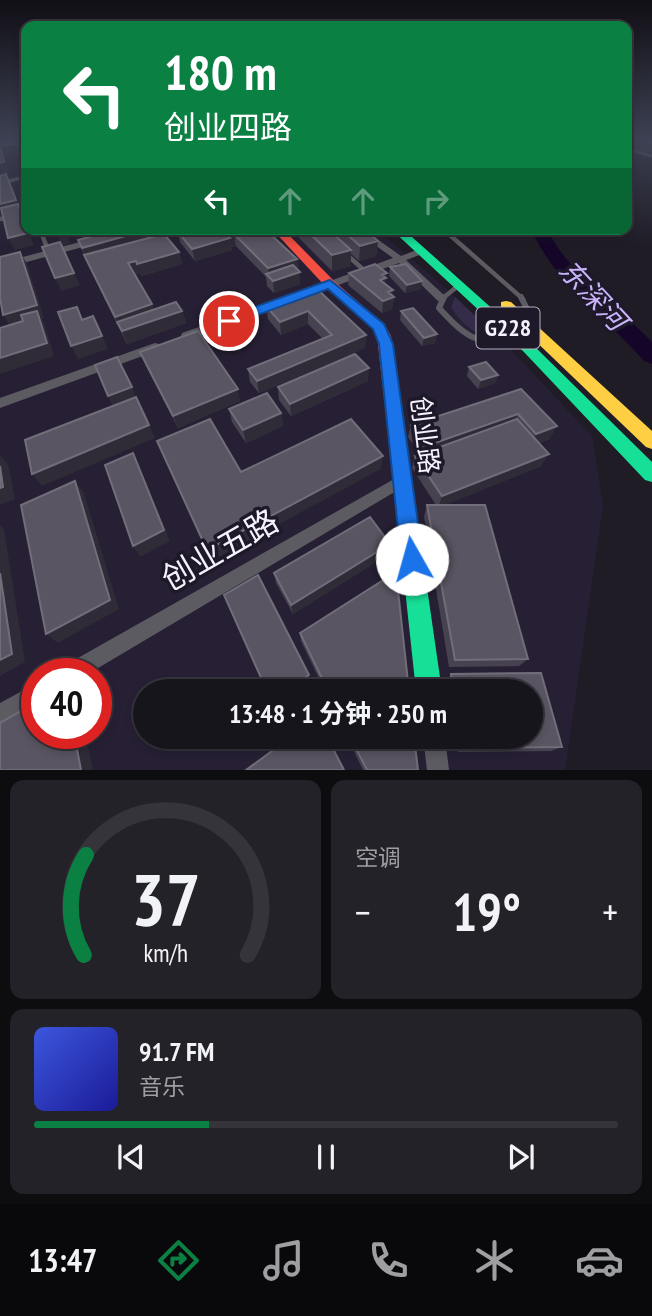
<!DOCTYPE html>
<html lang="zh">
<meta charset="utf-8">
<style>
body{margin:0;font-family:"PT Sans Narrow","Noto Sans SC",sans-serif;background:#242229;color:#f1f3f6;height:100vh;display:flex;flex-direction:column;font-size:26px;white-space:nowrap}
*{box-sizing:border-box;margin:0}
p{font-size:23px;color:#9e9fa3}
.icon{flex:none;width:38px;height:38px;fill:none;stroke:currentColor;stroke-width:2;stroke-linecap:round;stroke-linejoin:round}
.map{position:relative;height:770px;overflow:hidden}
.details{display:flex;flex-direction:column;gap:10px;padding:10px;background:#0d0c0f;flex:1}
.details>*{flex:none}
.guide{position:absolute;left:21px;top:21px;width:611px;height:214px;border-radius:14px;box-shadow:0 4px 10px #0003,0 0 0 2px #36343b;background:#0b8043;color:#fff;overflow:hidden}
.speed{position:absolute;left:21px;top:658px;display:flex;gap:14px;font-size:35px;font-weight:700;text-align:center}
.speed>*{display:grid;place-content:center;width:91px;height:91px;border-radius:50%;background:#17151c;box-shadow:0 4px 10px #0003,0 0 0 2px #36343b;line-height:1}
.speed .limit{border:10px solid #d22;background:#fff;color:#111}
.pin{position:absolute;display:grid;place-items:center;width:60px;height:60px;color:#fff;margin:-30px;border:4px solid #fff;border-radius:50%;box-shadow:0 2px 7px #0007}
.me{position:absolute;width:77px;margin:-38px;rotate:353deg;stroke-linejoin:round;filter:drop-shadow(0 0 5px #0008)}
.turn{display:flex;align-items:center;gap:24px;height:147px;padding:0 28px;font-size:32px}
.turn .icon{width:91px;height:91px;stroke-width:2.5}
.turn b{display:block;font-size:49px;line-height:60px}
.lanes{display:flex;align-items:center;height:66px;padding:0 28px;background:#0003;justify-content:center;gap:35px;direction:ltr}
.lanes .off{opacity:.35}
.big{font-size:52px;font-weight:700;line-height:1.1}
.details .widget{flex:1;display:flex;flex-direction:column;justify-content:center;gap:10px;min-width:0;padding:0 24px;border-radius:14px;background:#242229}
.details .dial{align-items:center;gap:0}
.dial svg{height:182px;overflow:visible;fill:none;stroke:#36343b;stroke-width:7;stroke-linecap:round;text-anchor:middle}
.dial text{fill:#f1f3f6;stroke:none}
.song{display:flex;align-items:center;gap:21px}
.cover{width:84px;height:84px;border-radius:10px;background:linear-gradient(135deg,hsl(230 70% 55%),hsl(240 70% 35%))}
.played{height:7px;border-radius:4px;background:linear-gradient(90deg,#0b8043 30%,#36343b 30%)}
.keys{display:flex;justify-content:space-around;direction:ltr}
.heat{display:flex;justify-content:space-between;align-items:center;font-size:38px;direction:ltr}
.details .tiles{flex:1;display:grid;gap:10px;grid-template-columns:1fr 1fr}
.widget:last-child{grid-column:span 2}
.trip{position:absolute;left:133px;top:679px;width:410px;height:70px;border-radius:35px;background:#17151c;box-shadow:0 4px 10px #0003,0 0 0 2px #36343b;font-weight:700;line-height:70px;text-align:center}
.tabs{display:flex;height:112px;justify-content:space-around;align-items:center;background:#09080b;color:#9e9fa3}
.tabs .icon{width:49px;height:49px}
.tabs .selected{color:#0b8043}
.tabs b{font-size:32px;color:#f1f3f6}
.map>svg:first-child{display:block}
.built{fill:#272035;fill-rule:evenodd}
.green{fill:#352c49}
.lines{fill:none;stroke-linecap:round;stroke-linejoin:round}
.river{fill:#150629;fill-rule:evenodd}
.lane-far2{stroke:#5d5b62;stroke-width:3.5}
.lane-far1{stroke:#5d5b62;stroke-width:4.5}
.lane{stroke:#5d5b62;stroke-width:6}
.street{fill:#5d5b62;fill-rule:evenodd}
.fast{fill:#16e098;fill-rule:evenodd}
.slow{fill:#ffcf43;fill-rule:evenodd}
.jam{fill:#f24e42;fill-rule:evenodd}
.wall{fill:#46424f}
.shaded-wall{fill:#2f2b37}
.building{fill:#595562;stroke:#716e7a;stroke-width:2}
.route{fill:#1a73e8;stroke:#114b97;stroke-width:2}
.labels{text-anchor:middle;stroke-width:7;stroke-linejoin:round;paint-order:stroke}
.shield{fill:#1e1929;stroke:#b4b1bd;stroke-width:2}
.shield-label{font-size:24px;font-weight:bold;fill:#f5f2fd}
.street-label{font-size:26px;fill:#f5f2fd;stroke:#1e1929}
.water-label{font-size:28px;font-style:italic;fill:#c9b3fb;stroke:#1e1929}
.near-street-label{font-size:32px;fill:#f5f2fd;stroke:#1e1929}
</style>
<div class="map">
<svg width="652" height="770" viewBox="0 0 652 770">
<rect width="100%" height="100%" fill="#1f1c26"/>
<!-- built -->
<path class="built" d="M26,146v83h350l65,55 71,67 80,85 11,69 -38,265h-565v-620zM37,674h59v59h-59zM145,691h385v46h-385z"/>
<!-- green -->
<path class="green" d="M455,297l41,38c-20,4 -36,-13 -45,-28z"/>
<g class="lines">
<!-- river -->
<path class="river" d="M531,229h16c24,48 69,75 105,113v22l-8,-3c-38,-44 -89,-77 -113,-132z"/>
<!-- lane-far2 -->
<path class="lane-far2" d="M632,150l20,6
M22,178l4,13
M0,183l26,-6"/>
<!-- lane-far1 -->
<path class="lane-far1" d="M0,219l26,-6
M40,229l9,24
M443,229l80,70
M346,254l19,17
M442,299l17,-14"/>
<!-- lane -->
<path class="lane" d="M444,297l-5,11c26,28 36,37 76,34
M521,297l6,12 -5,8"/>
<!-- street -->
<path class="street" d="M353,229h10l38,27 18,-7h6v4l-19,7 40,37v4h-8l-39,-38 -94,34h-8v-4l96,-35z
M95,238l3,1v4l-98,26v-6z
M280,299l4,1v4l-94,35h-8l-1,-3 1,-3z
M155,343l4,1 2,3 -2,3 -159,58v-10z
M403,474l5,2 2,4 -2,4 -320,190h-29l3,-7z
M37,683v21l-37,20v-21z
M423,737h22l4,33h-22z"/>
<!-- fast -->
<path class="fast" d="M391,229h12l130,116 119,117v20l-7,-2 -122,-129z
M402,469l7,2 2,6 31,214h-26l-23,-214 2,-6z"/>
<!-- slow -->
<path class="slow" d="M506,301l5,1 141,129v18l-6,-2 -145,-139v-6z"/>
<!-- jam -->
<path class="jam" d="M272,229h11l51,52 50,43 7,12 20,141 -2,6 -7,2 -7,-2 -2,-6 -16,-141 -4,-7 -47,-42z"/>
</g>
<!-- wall -->
<path class="wall" d="M626,138h26v15l-26,-7z
M120,229h40l1,6 18,17 3,12 -41,12 -1,-3 -5,2 19,35 28,1 4,12 -59,21 -38,-77 -11,-27z
M171,229h94l32,30 3,25 -26,9 -7,-7 -1,-9 -30,-31 -5,1 1,3 -37,11 -15,-19 -2,-8 -2,1z
M290,229h74l14,12 -2,15 -17,5 -8,-7v12l-19,5z
M390,267l31,22 -16,4 -16,-17z
M349,273l37,12 7,5 -1,5 2,2 -2,12 -10,4 -34,-28z
M317,289l49,46 -1,13 -106,45 -9,-11 -2,-13 75,-30 -15,-15 -27,11 -13,-16 -2,-13z
M401,311l36,23 -2,9 -13,3 -22,-26z
M140,352l100,49 -62,27 -33,-64z
M469,367l29,8 -3,8 -17,6 -11,-13z
M368,381l-77,35 -12,-16 -1,-13z
M521,389l29,50 -11,4 2,23 -97,39 84,154 -9,7 -70,1 -25,-150 3,-12h9l-24,-37 3,-12 5,-2 -12,-17 3,-12z
M229,409l52,4 2,13 -37,17 -14,-21z
M387,555l-94,59 -17,-31 -2,-10z
M300,633l109,58h-84l-24,-50z
M541,673l21,74 -11,4 -93,1 -3,-15h75v-46h-83l-1,-10 5,-7z
M347,737h67l4,33h-55z"/>
<!-- shaded-wall -->
<path class="shaded-wall" d="M26,143v10l-21,3 4,17 -9,2v-29z
M6,174l18,41 2,8v6l-5,-17 -21,4v-12z
M26,229h2l6,16 -19,5 -7,-12z
M55,229h22l1,3 -11,2 4,9 -9,3z
M151,229h9l3,10 -76,21 -5,-12z
M234,234l2,12 -5,1 1,3 -37,11 -3,-12z
M378,241l-2,15 -17,5 1,-15z
M351,250v16l-19,5v-16z
M20,252l7,12 17,54 -2,1 2,4 10,33 -54,18v-16l11,-30 -8,-13z
M179,252l3,12 -41,12 -4,-12z
M297,259l1,12 -29,6 -1,-9z
M136,261l4,12 -8,3 -4,-13z
M300,272v12l-26,9 -1,-12z
M74,273l6,12 -19,6 -6,-13z
M387,273l-1,12 -6,-5 2,-5z
M422,281l-1,8 -16,4 2,-8z
M393,290l-1,7h2l-2,12 -10,4 1,-12 5,-9z
M152,304l5,13 -40,5 3,7 -5,-12z
M182,311l4,12 -59,21 -5,-13z
M308,311v13l-27,11 -1,-13z
M437,334l-2,9 -13,3 2,-8z
M366,335l-1,13 -106,45 -2,-12z
M102,336l6,13 -30,10 -7,-13z
M369,368l-1,13 -77,35 -1,-12z
M498,375l-3,8 -17,6 3,-9z
M132,387l5,13 -23,9 -6,-13z
M238,389l2,12 -62,27 -5,-12z
M281,413l2,13 -37,17 -3,-13z
M518,414l-5,13 -90,32 3,-13z
M149,425l6,13 -113,48 -10,-12z
M557,426l-7,13 -20,8 6,-13z
M133,453l6,12 31,76 -30,16 -7,-11z
M549,454l-8,12 -103,42 4,-12z
M0,455l8,9 7,35 -15,6z
M383,456l-2,13 -170,92 -4,-11z
M75,481l9,12 35,116 -61,34 -12,-9z
M0,525l4,4 21,133 -25,14z
M390,544l-3,11 -94,59 -2,-9z
M309,675l1,7 -13,9h-11z
M74,733h11l8,37h-12z"/>
<!-- building -->
<path class="building" d="M25,138h1v5l-26,3v-4z
M636,138h16v4z
M0,148h1l3,14 -4,1z
M6,174l10,26 -16,4v-28z
M18,204l10,29 -20,5 -7,-30z
M55,229h10l1,3 -9,2z
M120,229h31l-69,19 -4,-8z
M183,229h82l32,30 -29,9 -34,-34 -7,2 3,2 -38,11 -15,-18z
M305,229h23l23,21 -19,5z
M341,229h23l14,12 -18,5z
M164,234l15,18 -42,12 -1,-3 -8,2 24,41 -37,13 -31,-62z
M60,242l14,31 -19,5 -13,-31z
M20,252l17,53 -34,10 -3,-17v-41z
M375,264l12,9 -5,2 4,3 -6,2 13,10 -5,2 6,5 -11,4 -34,-28z
M406,264l16,17 -15,4 -17,-18z
M293,265l7,7 -27,9 -7,-7z
M317,289l49,46 -109,46 -9,-12 84,-34 -24,-24 -28,11 -14,-16z
M176,302l6,9 -60,20 -5,-9z
M77,307l5,13 11,-4 9,20 -31,10 -13,-34z
M413,308l24,26 -13,4 -23,-27z
M37,311l10,32 -47,15v-30l23,-7 -2,-6z
M198,331l40,58 -65,27 -33,-64z
M355,354l14,14 -79,36 -12,-17z
M117,357l15,30 -24,9 -13,-31z
M486,362l12,13 -17,5 -12,-13z
M521,389l36,37 -21,8 -18,-20 -92,32 -15,-21z
M267,393l14,20 -38,17 -14,-21z
M136,397l13,28 -117,49 -7,-34z
M210,419l31,53 110,-53 32,37 -176,94 -50,-109z
M517,419l32,35 -107,42 -27,-40z
M133,453l31,77 -31,16 -28,-81z
M0,466l3,21 -3,1z
M75,481l35,119 -64,34 -25,-129z
M427,505h58l43,154 -73,1z
M370,517l20,27 -99,61 -17,-32z
M396,572l13,119h-81l-28,-58z
M0,573l12,81 -12,6z
M258,575l51,100 -23,16h-19l-43,-96z
M541,673l21,74 -97,1 -2,-11h67v-46h-76l-3,-17z
M37,702v31h37l7,37h-81v-47z
M291,737h36l17,33h-98z
M350,737h64l4,33h-51z"/>
<!-- sky -->
<linearGradient id="sky" x2="0" y2="1"><stop stop-color="#110f15"/><stop offset="0.56" stop-color="#3c4052"/><stop offset="1" stop-color="#3c4052" stop-opacity="0"/></linearGradient>
<rect width="652" height="246" fill="url(#sky)"/>
<!-- route -->
<path class="route" d="M330,280l54,44 9,20 30,215 -3,8 -8,3 -7,-3 -4,-8 -22,-215 -6,-15 -45,-40 -95,35h-9l-2,-3 2,-3z"/>
<g class="labels">
<!-- shield labels -->
<rect class="shield" x="476.5" y="307.5" width="63" height="41" rx="5"/>
<g class="shield-label">
<text x="508" y="336">G228</text>
</g>
<!-- street labels -->
<g class="street-label">
<text transform="translate(425 435) rotate(83)" y="9">创业路</text>
</g>
<!-- water labels -->
<g class="water-label">
<text transform="translate(593 295) rotate(47)" y="10">东深河</text>
</g>
<!-- near-street labels -->
<g class="near-street-label">
<text transform="translate(220 550) rotate(-30)" y="11">创业五路</text>
</g>
</g>
</svg>
<div class="speed"><div class="limit">40</div></div>
<div class="pin" style="left:229px;top:321px;background:#d93025"><svg class="icon" aria-label="arrive" viewBox="0 0 24 24"><path d="M6 21V4h12l-3 4 3 4H6"/></svg></div>
<svg class="me" style="left:412px;top:559px" viewBox="-20 -20 40 40"><circle r="19" fill="#fff"/><path d="M0-13L10 11 0 6-10 11z" fill="#1a73e8"/></svg>
<div class="trip">13:48 · 1 分钟 · 250 m</div>
<div class="guide">
<div class="turn"><svg class="icon" aria-label="left" viewBox="0 0 24 24"><path d="M17 20v-9H6M10 6l-5 5 5 5"/></svg><div><b>180 m</b>创业四路</div></div>
<div class="lanes"><svg class="icon" aria-label="left" viewBox="0 0 24 24"><path d="M17 20v-9H6M10 6l-5 5 5 5"/></svg><svg class="icon off" aria-label="ahead" viewBox="0 0 24 24"><path d="M12 20V5M6 11l6-6 6 6"/></svg><svg class="icon off" aria-label="ahead" viewBox="0 0 24 24"><path d="M12 20V5M6 11l6-6 6 6"/></svg><svg class="icon off" aria-label="right" viewBox="0 0 24 24"><path d="M7 20v-9h11M14 6l5 5-5 5"/></svg></div>
</div>
</div>
<section class="details">
<div class="tiles">
<div class="widget dial"><svg viewBox="0 0 100 80">
<path d="M14 69A42 42 0 1 1 86 69"/>
<path d="M14 69A42 42 0 0 1 15 25" stroke="#0b8043"/>
<text x="50" y="56" font-size="32" font-weight="700">37</text>
<text x="50" y="72" font-size="11">km/h</text>
</svg></div>
<div class="widget"><p>空调</p>
<div class="heat"><a>−</a><b class="big">19°</b><a>+</a></div>
</div>
<div class="widget">
<div class="song"><i class="cover"></i><div><b>91.7 FM</b><p>音乐</p></div></div>
<div class="played"></div>
<div class="keys"><svg class="icon" aria-label="previous" viewBox="0 0 24 24"><path d="M18 5L8 12l10 7zM5 5v14"/></svg><svg class="icon" aria-label="pause" viewBox="0 0 24 24"><path d="M8 5v14M16 5v14"/></svg><svg class="icon" aria-label="next" viewBox="0 0 24 24"><path d="M6 5l10 7-10 7zM19 5v14"/></svg></div>
</div>
</div>
</section>
<nav class="tabs">
<b>13:47</b>
<svg class="icon selected" aria-label="directions" viewBox="0 0 24 24"><path d="M12 3l9 9-9 9-9-9zM9 14v-3h6M13 9l2 2-2 2"/></svg>
<svg class="icon" aria-label="music" viewBox="0 0 24 24"><path d="M9 18V5l10-2v13"/><circle cx="6" cy="18" r="3"/><circle cx="16" cy="16" r="3"/></svg>
<svg class="icon" aria-label="phone" viewBox="0 0 24 24"><path d="M5 4h4l2 5-3 2q2 4 5 5l2-3 5 2v4C11 20 4 13 5 4z"/></svg>
<svg class="icon" aria-label="climate" viewBox="0 0 24 24"><path d="M12 3v18M4 7l16 10M4 17L20 7"/></svg>
<svg class="icon" aria-label="car" viewBox="0 0 24 24"><path d="M5 17H2v-5l4-1 3-4h7l3 4 3 1v5h-3M9 17h6M6 11h13"/><circle cx="7" cy="17" r="2"/><circle cx="17" cy="17" r="2"/></svg>
</nav>
